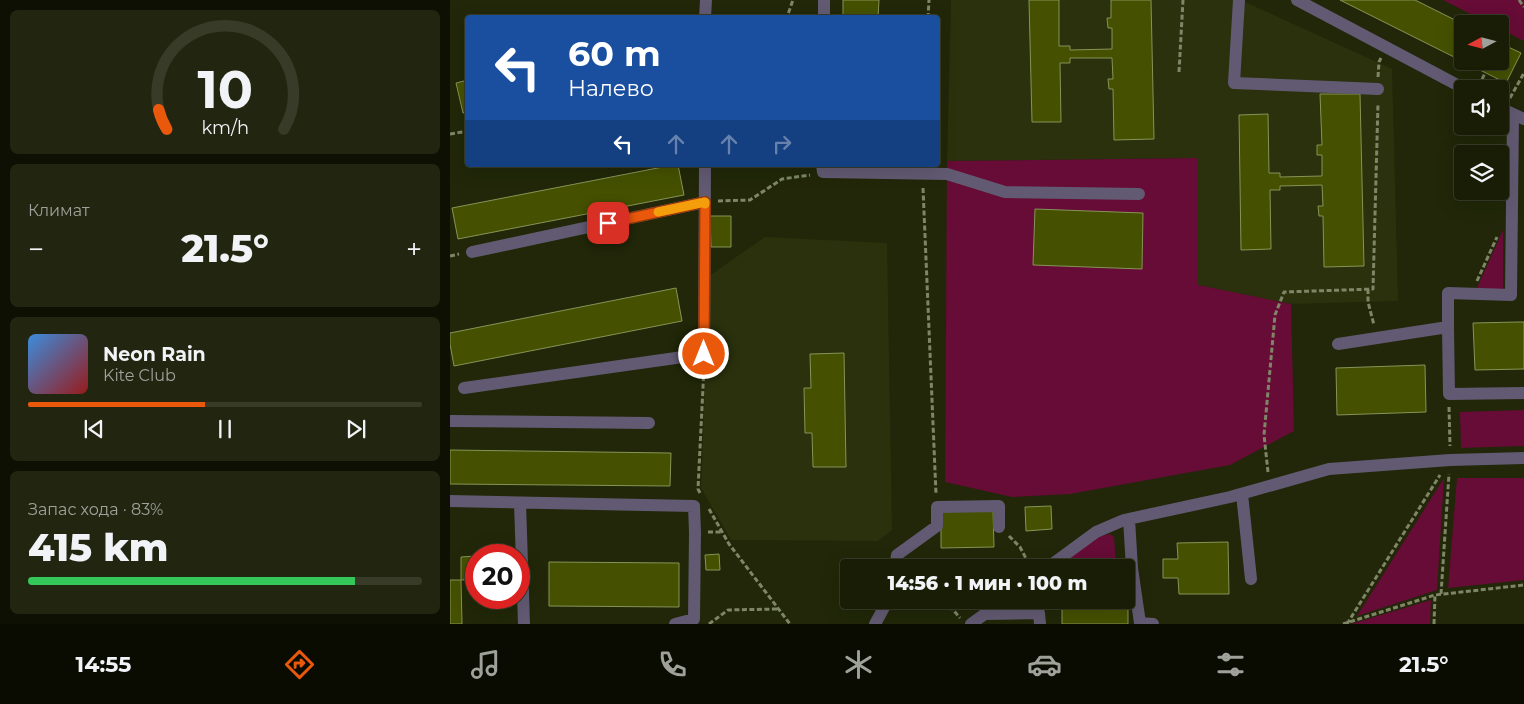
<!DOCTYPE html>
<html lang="ru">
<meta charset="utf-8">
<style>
body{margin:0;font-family:Montserrat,sans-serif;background:#222610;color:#f1f3f6;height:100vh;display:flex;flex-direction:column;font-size:19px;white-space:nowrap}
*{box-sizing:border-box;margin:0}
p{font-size:16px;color:#9fa29b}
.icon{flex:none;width:28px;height:28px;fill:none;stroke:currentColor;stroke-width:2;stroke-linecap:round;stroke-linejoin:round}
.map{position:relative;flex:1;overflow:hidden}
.panel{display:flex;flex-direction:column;gap:10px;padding:10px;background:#0e1003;width:450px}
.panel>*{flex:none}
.top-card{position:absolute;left:15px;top:15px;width:475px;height:152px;border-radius:5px;box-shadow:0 5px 20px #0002,0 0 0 1px #373b28;background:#1a4fa0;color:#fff;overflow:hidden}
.needle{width:32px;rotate:263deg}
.fabs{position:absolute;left:1004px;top:15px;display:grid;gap:10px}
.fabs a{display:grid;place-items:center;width:55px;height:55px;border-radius:5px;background:#191d06;box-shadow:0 5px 20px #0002,0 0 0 1px #373b28;font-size:25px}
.speed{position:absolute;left:15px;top:544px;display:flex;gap:10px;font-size:25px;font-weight:700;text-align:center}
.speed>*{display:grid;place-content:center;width:65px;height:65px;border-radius:50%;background:#191d06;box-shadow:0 5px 20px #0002,0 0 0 1px #373b28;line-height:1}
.speed .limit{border:8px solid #d22;background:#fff;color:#111}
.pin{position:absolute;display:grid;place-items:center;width:42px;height:42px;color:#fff;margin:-21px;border-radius:10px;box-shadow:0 2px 8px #0006}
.me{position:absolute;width:55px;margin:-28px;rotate:0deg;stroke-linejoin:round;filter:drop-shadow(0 0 4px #0008)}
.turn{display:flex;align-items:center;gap:18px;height:105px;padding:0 20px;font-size:22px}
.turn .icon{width:65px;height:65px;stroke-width:2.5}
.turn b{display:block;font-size:35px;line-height:42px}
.lanes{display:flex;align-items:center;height:48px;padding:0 20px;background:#0003;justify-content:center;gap:25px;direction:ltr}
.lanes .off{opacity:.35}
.big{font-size:38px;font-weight:800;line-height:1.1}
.panel .tile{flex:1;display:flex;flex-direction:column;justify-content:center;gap:8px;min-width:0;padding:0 18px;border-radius:8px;background:#222610}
.panel .dial{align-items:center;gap:0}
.dial svg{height:130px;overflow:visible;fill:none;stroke:#373b28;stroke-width:7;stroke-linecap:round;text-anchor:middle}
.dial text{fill:#f1f3f6;stroke:none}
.song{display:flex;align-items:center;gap:15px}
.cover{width:60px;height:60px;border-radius:8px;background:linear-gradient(135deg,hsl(210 70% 55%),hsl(0 70% 35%))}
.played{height:5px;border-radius:2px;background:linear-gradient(90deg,#ea580c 45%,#373b28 45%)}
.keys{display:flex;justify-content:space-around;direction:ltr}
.heat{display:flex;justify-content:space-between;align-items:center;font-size:28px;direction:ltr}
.charge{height:8px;border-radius:4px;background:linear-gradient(90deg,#34c759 83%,#373b28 0)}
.trip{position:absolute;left:390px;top:559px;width:295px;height:50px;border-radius:5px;background:#191d06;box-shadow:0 5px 20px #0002,0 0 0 1px #373b28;font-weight:800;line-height:50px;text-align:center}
.tab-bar{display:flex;height:80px;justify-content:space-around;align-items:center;background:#0a0c02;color:#9fa29b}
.tab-bar .icon{width:35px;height:35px}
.tab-bar .selected{color:#ea580c}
.tab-bar b{font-size:22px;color:#f1f3f6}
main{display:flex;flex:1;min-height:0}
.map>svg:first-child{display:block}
.built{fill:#2a310c}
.green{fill:#660c36}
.building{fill:#455100;stroke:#869457}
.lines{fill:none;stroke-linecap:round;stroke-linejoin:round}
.path{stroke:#7f8667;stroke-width:3;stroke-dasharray:5 2.5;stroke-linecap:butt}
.minor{stroke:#625a72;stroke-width:12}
.route-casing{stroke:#983908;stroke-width:12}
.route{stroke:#ea580c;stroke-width:9}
.slow{stroke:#f59e0b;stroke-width:9}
</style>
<main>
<section class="panel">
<div class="tile dial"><svg viewBox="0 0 100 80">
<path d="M14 69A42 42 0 1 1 86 69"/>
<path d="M14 69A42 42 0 0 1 9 57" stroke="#ea580c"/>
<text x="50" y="56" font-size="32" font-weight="700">10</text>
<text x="50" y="72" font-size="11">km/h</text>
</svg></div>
<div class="tile"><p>Климат</p>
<div class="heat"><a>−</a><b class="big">21.5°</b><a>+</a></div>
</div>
<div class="tile">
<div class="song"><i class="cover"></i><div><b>Neon Rain</b><p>Kite Club</p></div></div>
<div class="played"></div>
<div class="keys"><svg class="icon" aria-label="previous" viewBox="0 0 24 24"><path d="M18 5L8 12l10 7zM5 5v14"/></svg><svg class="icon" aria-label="pause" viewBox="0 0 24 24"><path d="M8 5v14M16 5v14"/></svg><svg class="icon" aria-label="next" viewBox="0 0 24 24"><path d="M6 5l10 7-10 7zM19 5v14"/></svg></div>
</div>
<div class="tile"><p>Запас хода · 83%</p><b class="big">415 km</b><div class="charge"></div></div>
</section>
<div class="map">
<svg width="1074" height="624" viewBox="0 0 1074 624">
<rect width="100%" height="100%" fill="#212708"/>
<!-- built -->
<path class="built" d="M501,0h290l151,69 6,232 -107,3 -93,-19v-127l-251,3z
M315,237l122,6 5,287 -14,11 -147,-1 -30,-52 8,-212z"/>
<!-- green -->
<path class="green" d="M993,0h81v41l-24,-12v-5h-10z
M748,158v127l93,19 3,127 -64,34 -160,29 -58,3 -67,-15 2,-321z
M1053,230v60h-27z
M1074,410v36l-63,2 -1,-36z
M994,478l-7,112 -80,26z
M1007,478h67v102l-76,8z
M660,534l4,3 2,28 -34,2 -29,1 43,-31z
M981,600l-1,24h-79z"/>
<!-- building -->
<path class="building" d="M393,0h36l-1,18h-35z
M579,0h30v46h11v4l42,-1v-21h-4l-1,-10h4v-18h40l3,139 -40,1 -1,-51h-4l-1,-10h5l-1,-21h-42v5h-10l1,59h-29z
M890,0h75l48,24 -1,37h38v-18l21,10 -15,30z
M18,80v32l-5,1 -7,-30z
M870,94h40l4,172 -40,1 -1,-51h-4l-1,-10h5l-1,-21 -42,1v4h-10l1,59 -30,1 -2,-135 29,-1 1,59h11v4l42,-1v-21h-5v-10h5z
M223,165h5l6,30 -226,44 -6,-31z
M585,209l108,4 -1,56 -109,-4z
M260,216h21v31h-20z
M226,288l6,33 -228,45 -4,-22v-11z
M1068,322h6v47l-49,1 -2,-47z
M394,353l2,114h-33l-1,-34h-7l-1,-45h7l-1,-34z
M975,365l1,47 -89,3 -1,-47z
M0,450l221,3 -1,33 -220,-2z
M601,506l1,23 -26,2 -1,-24z
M543,510l1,37 -53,1v-37z
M778,542l1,52h-50l-1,-16h-15v-19h15l-1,-16z
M269,554l1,16h-14l-1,-15z
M26,556v23l-15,1v-23z
M99,562l130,1v44l-130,-1z
M0,580h11l1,44h-12z
M676,590h2v34h-66v-17h15v-7h49z"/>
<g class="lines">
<!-- path -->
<path class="path" d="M1069,0l5,7
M334,18l3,-1 6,-17
M478,18l1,-18
M729,72l4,-72
M928,77l1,-15 2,-4
M1029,86l6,-13
M1060,98l14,-25
M0,134l18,-3
M473,188l13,306
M268,201l32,-1 32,-21 28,-4
M0,256l9,-2
M1027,281l20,-44
M918,289v13l6,23
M999,407l1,39
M818,472l-4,-37 11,-120 9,-23 89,-3 5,-186
M250,493l-2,-4 6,-122
M259,509l20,35 61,80
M258,532h14
M559,536l11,11 11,21
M991,594l8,-120
M495,600l15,18
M259,624l19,-14 50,-1
M893,624l92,-29 89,-10
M897,624l93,-149
M984,624l1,-29"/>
<!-- minor -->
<path class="minor" d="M789,0l-5,83 144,6
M847,0l168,89
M255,18l1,-18
M374,18v-18
M1050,108l13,6
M372,165l1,7 124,2 58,18 134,2
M22,252l233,-50
M998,327v-34l63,2 2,-181 11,5
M888,344l110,-17 1,67 75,-1
M14,388l240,-34 1,-189
M0,421l199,2
M792,494l9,85
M0,501l244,5 1,26 -1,87 -19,5
M70,503l4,121
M445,568l2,-13 40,-29v-19l62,-1v21
M597,568l49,-36 28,-12 106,-23 99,-28 121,-9 74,-2
M682,568l8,55 13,1
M676,569l6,-1 -3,-49
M535,614l54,-1 1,11
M425,624l13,-24
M521,624l33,-24"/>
</g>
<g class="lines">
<!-- route casing -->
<g class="route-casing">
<path id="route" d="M158,223l97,-21 -1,152"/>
</g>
<!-- route -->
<use href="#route" class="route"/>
<!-- slow -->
<path class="slow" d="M208,212l47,-10v2"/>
</g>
</svg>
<div class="fabs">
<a><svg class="needle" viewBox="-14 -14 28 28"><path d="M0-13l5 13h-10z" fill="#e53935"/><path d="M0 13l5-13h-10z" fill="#9fa29b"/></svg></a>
<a><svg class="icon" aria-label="sound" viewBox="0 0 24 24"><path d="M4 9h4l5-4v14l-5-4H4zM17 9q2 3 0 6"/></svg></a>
<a><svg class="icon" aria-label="layers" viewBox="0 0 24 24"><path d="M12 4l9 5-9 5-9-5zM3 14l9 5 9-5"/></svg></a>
</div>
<div class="speed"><div class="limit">20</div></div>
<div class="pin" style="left:158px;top:223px;background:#d93025"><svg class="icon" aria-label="arrive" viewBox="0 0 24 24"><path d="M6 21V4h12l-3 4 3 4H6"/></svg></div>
<svg class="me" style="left:254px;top:354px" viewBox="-20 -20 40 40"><circle r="17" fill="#ea580c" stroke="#fff" stroke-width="3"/><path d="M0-11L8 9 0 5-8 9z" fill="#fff"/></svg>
<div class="trip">14:56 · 1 мин · 100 m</div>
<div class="top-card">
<div class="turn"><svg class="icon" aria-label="left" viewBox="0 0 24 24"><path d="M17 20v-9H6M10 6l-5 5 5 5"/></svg><div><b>60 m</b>Налево</div></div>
<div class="lanes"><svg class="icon" aria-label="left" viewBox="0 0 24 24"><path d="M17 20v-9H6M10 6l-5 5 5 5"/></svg><svg class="icon off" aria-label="ahead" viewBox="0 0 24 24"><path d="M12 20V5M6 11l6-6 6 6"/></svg><svg class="icon off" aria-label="ahead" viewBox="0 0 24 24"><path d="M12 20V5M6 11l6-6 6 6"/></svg><svg class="icon off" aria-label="right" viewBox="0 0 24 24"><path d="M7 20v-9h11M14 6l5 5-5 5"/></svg></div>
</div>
</div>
</main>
<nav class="tab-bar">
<b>14:55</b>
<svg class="icon selected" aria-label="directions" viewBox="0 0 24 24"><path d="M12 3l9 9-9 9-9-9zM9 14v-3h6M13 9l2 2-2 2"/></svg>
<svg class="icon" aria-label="music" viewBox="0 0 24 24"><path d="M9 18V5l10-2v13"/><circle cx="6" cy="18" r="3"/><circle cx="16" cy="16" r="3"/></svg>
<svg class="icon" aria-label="phone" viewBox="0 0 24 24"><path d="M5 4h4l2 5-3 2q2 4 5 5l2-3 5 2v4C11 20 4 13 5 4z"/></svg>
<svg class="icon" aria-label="climate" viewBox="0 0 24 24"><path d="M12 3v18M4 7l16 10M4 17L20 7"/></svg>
<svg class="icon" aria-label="car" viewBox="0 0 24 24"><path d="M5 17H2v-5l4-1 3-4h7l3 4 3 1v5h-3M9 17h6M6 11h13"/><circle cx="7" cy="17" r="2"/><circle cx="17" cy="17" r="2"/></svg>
<svg class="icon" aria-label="filters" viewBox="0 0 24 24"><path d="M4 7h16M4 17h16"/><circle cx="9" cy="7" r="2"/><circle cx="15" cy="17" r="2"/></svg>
<b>21.5°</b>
</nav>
